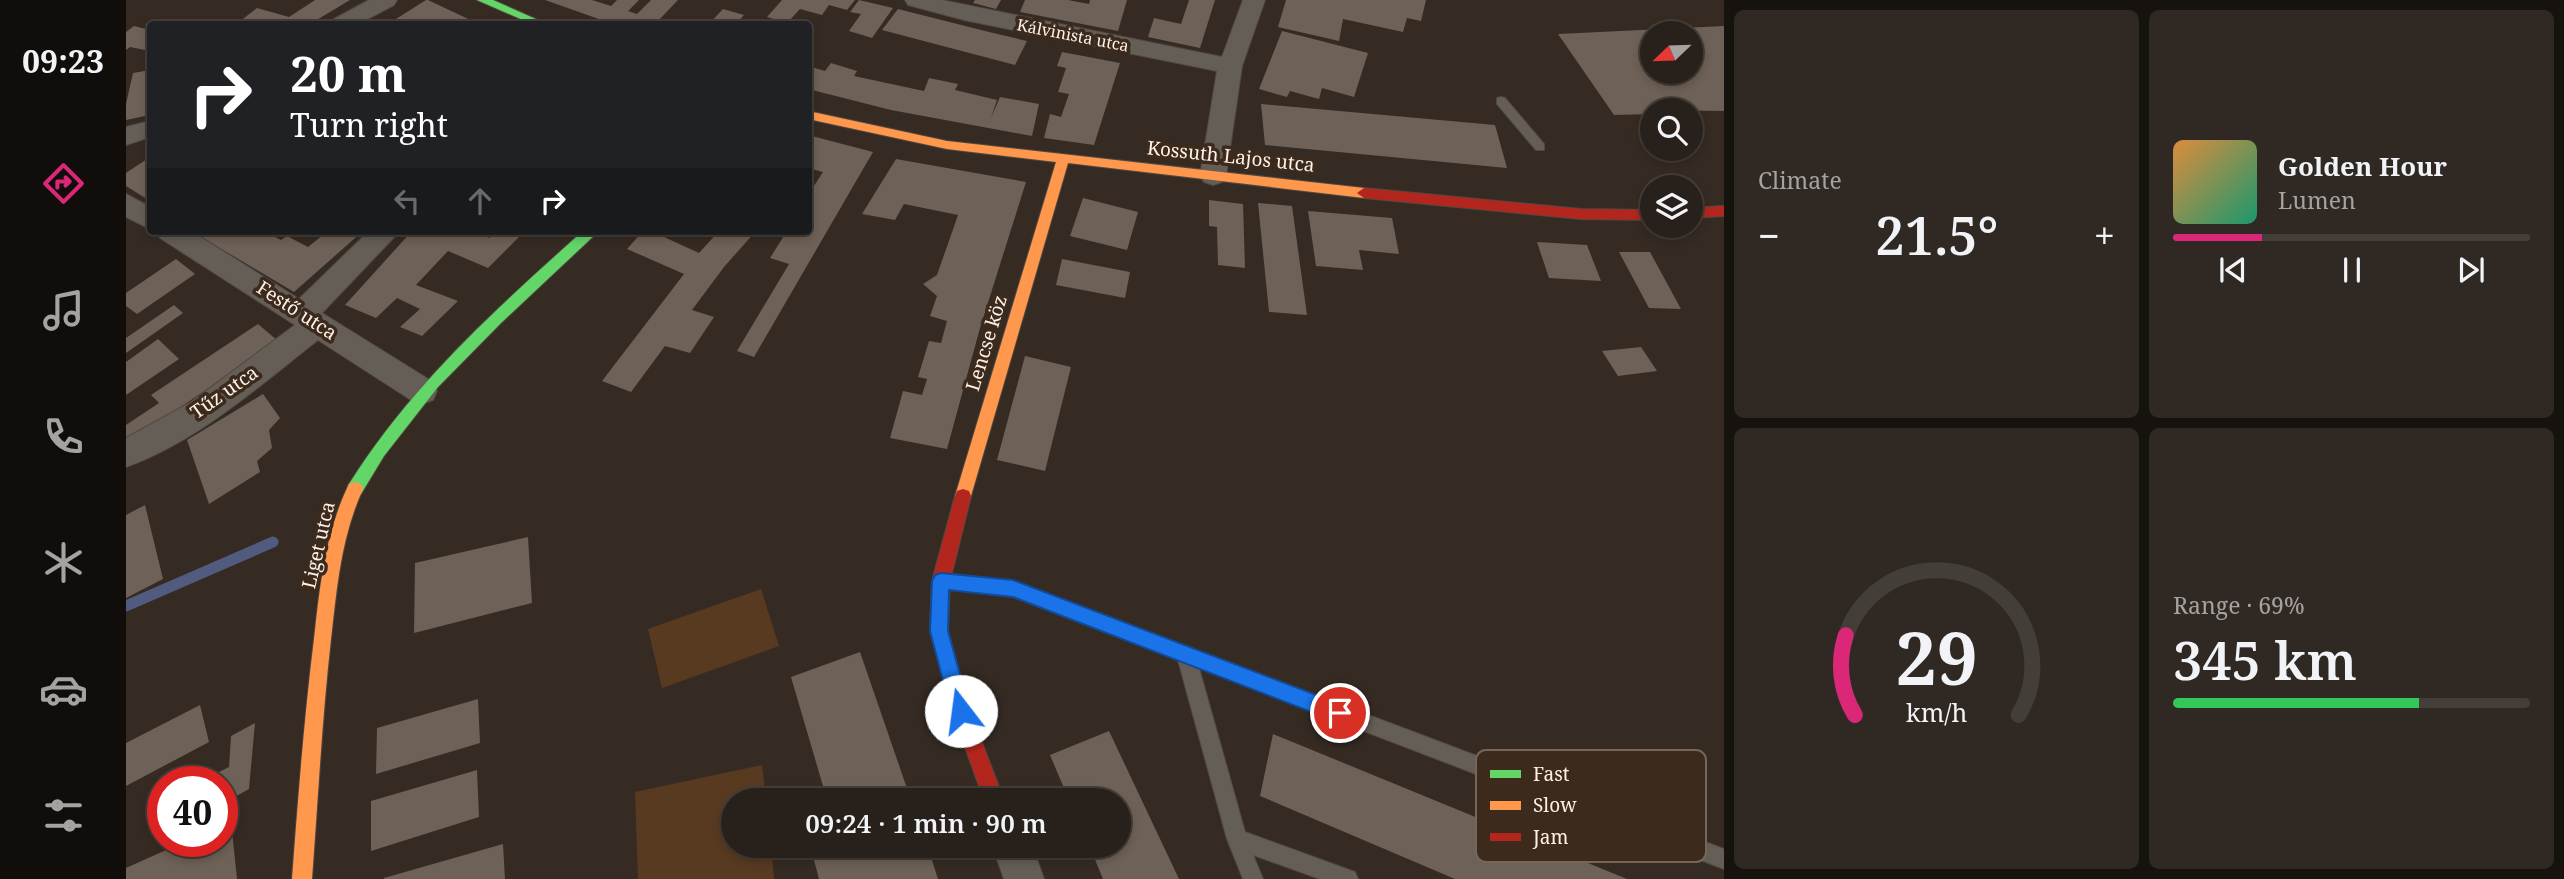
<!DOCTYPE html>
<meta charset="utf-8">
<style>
body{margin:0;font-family:"Noto Serif",serif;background:#302823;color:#f1f3f6;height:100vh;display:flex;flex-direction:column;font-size:26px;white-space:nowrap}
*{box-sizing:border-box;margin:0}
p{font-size:23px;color:#a5a3a2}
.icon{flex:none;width:38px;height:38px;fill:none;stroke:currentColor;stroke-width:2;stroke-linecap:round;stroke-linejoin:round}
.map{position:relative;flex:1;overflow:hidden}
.panel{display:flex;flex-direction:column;gap:10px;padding:10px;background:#16120e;width:840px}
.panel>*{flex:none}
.banner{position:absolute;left:21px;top:21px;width:665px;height:214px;border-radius:7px;box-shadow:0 4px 10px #0003,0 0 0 2px #443e39;background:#202124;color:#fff;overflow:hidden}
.needle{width:46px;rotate:247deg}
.tools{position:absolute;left:1514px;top:21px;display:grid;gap:14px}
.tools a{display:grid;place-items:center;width:63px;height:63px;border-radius:50%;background:#28201a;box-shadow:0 4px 10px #0003,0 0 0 2px #443e39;font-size:35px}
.speed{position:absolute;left:21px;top:766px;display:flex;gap:14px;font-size:35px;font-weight:700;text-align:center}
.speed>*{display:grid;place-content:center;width:91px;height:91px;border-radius:50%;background:#28201a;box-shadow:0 4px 10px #0003,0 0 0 2px #443e39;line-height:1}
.speed .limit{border:10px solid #d22;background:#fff;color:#111}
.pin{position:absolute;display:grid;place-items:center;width:60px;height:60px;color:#fff;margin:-30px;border:4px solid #fff;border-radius:50%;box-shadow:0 2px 7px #0007}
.me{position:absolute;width:77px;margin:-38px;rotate:345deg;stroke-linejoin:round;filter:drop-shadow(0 0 5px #0008)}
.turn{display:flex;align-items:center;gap:24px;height:147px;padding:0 28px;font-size:32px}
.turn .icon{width:91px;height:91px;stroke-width:2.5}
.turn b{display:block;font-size:49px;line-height:60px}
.lanes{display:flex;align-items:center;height:66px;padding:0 28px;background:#0003;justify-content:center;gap:35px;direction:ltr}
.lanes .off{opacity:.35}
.big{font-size:52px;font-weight:600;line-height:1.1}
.panel .widget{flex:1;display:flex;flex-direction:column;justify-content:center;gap:10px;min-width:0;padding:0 24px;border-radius:10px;background:#302823}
.panel .dial{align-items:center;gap:0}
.dial svg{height:182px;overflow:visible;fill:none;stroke:#443e39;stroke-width:7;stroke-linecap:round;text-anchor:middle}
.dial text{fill:#f1f3f6;stroke:none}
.song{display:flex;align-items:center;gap:21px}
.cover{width:84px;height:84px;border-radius:10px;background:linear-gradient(135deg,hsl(30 70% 55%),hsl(160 70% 35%))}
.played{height:7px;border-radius:4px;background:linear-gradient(90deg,#db2777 25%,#443e39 25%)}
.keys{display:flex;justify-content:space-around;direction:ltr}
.heat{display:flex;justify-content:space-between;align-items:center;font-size:38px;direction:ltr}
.charge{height:10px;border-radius:5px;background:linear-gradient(90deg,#34c759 69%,#443e39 0)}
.panel .tiles{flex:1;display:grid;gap:10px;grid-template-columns:repeat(2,1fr)}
.trip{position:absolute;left:595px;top:788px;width:410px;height:70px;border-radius:35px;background:#28201a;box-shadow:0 4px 10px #0003,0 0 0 2px #443e39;font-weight:600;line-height:70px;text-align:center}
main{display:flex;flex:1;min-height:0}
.dock{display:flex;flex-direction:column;width:126px;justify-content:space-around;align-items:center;background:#100d0a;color:#a5a3a2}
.dock .icon{width:49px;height:49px}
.dock .current{color:#db2777}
.dock b{font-size:32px;color:#f1f3f6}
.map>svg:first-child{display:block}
.green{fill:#583a21}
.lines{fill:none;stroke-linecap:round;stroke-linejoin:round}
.stream{stroke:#505b7f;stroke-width:11}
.building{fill:#6e6157;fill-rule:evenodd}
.lane-casing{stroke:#514842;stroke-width:2}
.street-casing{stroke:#514842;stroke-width:2}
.fast-casing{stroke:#514842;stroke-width:2}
.slow-casing{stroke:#514842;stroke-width:2}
.jam-casing{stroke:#514842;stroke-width:2}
.lane{fill:#655e57;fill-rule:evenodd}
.street{fill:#655e57;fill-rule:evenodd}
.fast{fill:#63d668;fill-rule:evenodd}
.slow{fill:#ff974d;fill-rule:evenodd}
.jam{fill:#b3261e;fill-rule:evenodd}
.route{fill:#1a73e8;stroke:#114b97;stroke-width:2}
.labels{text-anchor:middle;stroke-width:7;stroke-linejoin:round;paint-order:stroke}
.far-street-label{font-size:16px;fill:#fdf1e8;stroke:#3c2a1c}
.street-label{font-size:19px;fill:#fdf1e8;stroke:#3c2a1c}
.key{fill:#3c2a1c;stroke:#766659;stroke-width:2}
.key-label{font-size:19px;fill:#fdf1e8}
</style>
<main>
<nav class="dock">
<b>09:23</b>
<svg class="icon current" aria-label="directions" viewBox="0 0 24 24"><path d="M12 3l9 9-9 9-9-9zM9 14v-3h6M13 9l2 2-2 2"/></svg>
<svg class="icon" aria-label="music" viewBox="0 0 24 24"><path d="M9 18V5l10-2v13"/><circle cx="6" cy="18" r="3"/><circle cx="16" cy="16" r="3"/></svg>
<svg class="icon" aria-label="phone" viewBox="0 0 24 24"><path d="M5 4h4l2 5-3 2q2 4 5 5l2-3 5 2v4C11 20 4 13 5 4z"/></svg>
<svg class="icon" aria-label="climate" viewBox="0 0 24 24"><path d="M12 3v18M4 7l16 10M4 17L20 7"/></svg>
<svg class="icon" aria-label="car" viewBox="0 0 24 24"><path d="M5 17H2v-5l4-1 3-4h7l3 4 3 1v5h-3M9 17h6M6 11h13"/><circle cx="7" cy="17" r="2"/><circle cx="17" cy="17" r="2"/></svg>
<svg class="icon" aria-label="filters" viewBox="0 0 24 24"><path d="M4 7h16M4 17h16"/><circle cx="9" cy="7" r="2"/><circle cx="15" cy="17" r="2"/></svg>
</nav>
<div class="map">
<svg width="1598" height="879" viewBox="0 0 1598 879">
<rect width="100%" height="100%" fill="#352b23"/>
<!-- green -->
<path class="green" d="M635,589l18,57 -117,42 -14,-59z
M636,765l4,35h-33v45h38l3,34h-136l-3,-87z"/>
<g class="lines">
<!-- stream -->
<path class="stream" d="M0,606l147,-64"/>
</g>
<!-- building -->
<path class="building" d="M189,0h35l-40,24h-63l-8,-2 18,-14 32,9z
M300,0h2l51,24h-91z
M419,0h47l19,6 6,-6h22l-11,11 9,3 14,-14h27l-21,22 6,2h-50z
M656,0h73l-8,10 -18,-5 -7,10 -22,-6 -13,14 -20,-6z
M733,0l34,8 -21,30 -23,-7 12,-17 -11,-2z
M849,0h26l-5,9 -23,-6z
M899,0h43l21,4 1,-4h37l-9,31 -98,-19z
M1063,0h26l-15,48 -52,-11 6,-19 27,6z
M1160,0h140l-5,21 -14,-3 -4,14 -60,-13 -4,22 -61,-14z
M597,9l21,6 -8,9h-27z
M772,9l91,23 38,9 -12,24 -133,-35z
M8,26l16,4v21l-20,-4 -4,3v-18z
M1598,26v85l-72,-1v4l-38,1 -56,-81zM1526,33h38v39h-38z
M1156,31l86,22 -14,44 -32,-9 -3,11 -29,-8 -3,6 -28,-8z
M936,52l58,11 -26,82 -50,-7 6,-24 11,3 8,-23 -11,-2 8,-24 -9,-2z
M705,63l26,8 -3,5 70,15 5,-13 29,6 -3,6 42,10 -6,18 9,-21 39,7 -7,32 -141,-26 -83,-21v-23l17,5z
M24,70v45l-24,5v-16l7,-31z
M1135,104l234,21 12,43 -242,-23z
M682,135l65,17 -119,205 -17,-6 52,-87 -19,-6 17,-27h21v-36l15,-23 -15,-4z
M24,157v44l-24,-15v-13z
M770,159l130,23 -46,146 -33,121 -57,-11 13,-47 19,4 5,-16 -9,-2 11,-36 12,2 6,-22 -17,-5 7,-20 -14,-12 14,-9 21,-60 -54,-11 -9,16 -33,-6z
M957,198l55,14 -11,38 -57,-14z
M1083,200l34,4 2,64 -27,-3 -1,-38 -8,-1z
M1132,203l34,3 15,109 -38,-3z
M1182,211l84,7 7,36 -40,-4 4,20 -47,-4z
M65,231h72l18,9 6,-4 21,11 20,-16h35l-69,61z
M286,231h61l16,7 7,-7h29l-37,37 -40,-17 -32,34 42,16 -36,35 -22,-9 20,-18 -23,-11 -21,20 -31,-13z
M517,231h8l48,22 20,-22h37l-32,36 -32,43 22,7 -24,36 -25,-7 -34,46 -29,-11 82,-107 -57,-25z
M1411,242l50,3 14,36 -52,-3z
M1493,252h31l31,57 -32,-1z
M50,259l19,15 -58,40 -11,-8v-13z
M936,259l68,13 -5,26 -69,-13z
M48,305l9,8 -57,40v-15z
M132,324l20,17 -149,101 -3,-4v-13l33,-22 -8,-8z
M32,339l21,20 -53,36v-33z
M1515,347l16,24 -39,5 -16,-25z
M899,356l46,11 -26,104 -48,-11z
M137,394l17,24 -11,12 3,18 -15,13 3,11 -51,32 -22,-64z
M19,505l18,74 -37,19v-83z
M402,537l4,66 -118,30 1,-70z
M734,652l51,148h-114l-1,-4 27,-10 -32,-109z
M352,699l2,44 -104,31 1,-46z
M74,705l9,37 -83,44v-43z
M129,723l-6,66 -27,15v-22h-23l30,-15 2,-31z
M983,731l70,148h-76l-14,-34h29v-45h-49l-19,-45z
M1147,734l354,145h-172l-195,-83z
M351,770l2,47 -108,34v-50z
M105,821l6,58h-111v-11l58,-26h38v-17z
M377,844l2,35h-121v-1z
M684,845h117l11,34h-119z"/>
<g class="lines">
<!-- lane casing -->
<g class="lane-casing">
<path id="lane" d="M1375,97l4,1 39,46v6h-8l-39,-46v-6z
M817,573l70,8 711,268v20l-525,-201 46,164 110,40 3,7h-38l-67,-24 10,24h-20l-16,-40 -49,-179 -165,-63 -70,-8 -6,-2 -3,-6 3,-6z"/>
</g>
<!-- street casing -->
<g class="street-casing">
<path id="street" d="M243,0h28l-3,5 -36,19h-27l3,-5z
M779,0h37l280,57 21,-57h22l-23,66 -16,110 -4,6 -9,3 -9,-3 -4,-6 17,-105 -253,-51 -56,-15z
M24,121v16l-24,8v-18z
M0,194l24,13v22l-24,-12z
M30,231h35l108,68 70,-68h31l-78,82 111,69 4,9 -4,9 -11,4 -11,-4 -93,-60c-59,46 -120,101 -192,127v-29l65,-36 104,-77 -135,-87z
M866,845h40l12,34h-40z"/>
</g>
<!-- fast casing -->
<g class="fast-casing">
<path id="fast" d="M351,0h16l54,24h-15z
M457,231h16l-99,93 -62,63 -54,69 -23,38 -6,2 -6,-2 -2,-5 2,-5c64,-101 146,-174 234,-253z"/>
</g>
<!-- slow casing -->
<g class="slow-casing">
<path id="slow" d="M682,111l139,30 417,47 7,5 -7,5 -296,-35 -97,333 -2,5 -6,2 -6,-2 -2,-5 101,-334 -109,-13 -139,-30z
M229,482l6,2 2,5c-22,48 -26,98 -32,150 -9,80 -13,160 -19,240h-20c6,-80 12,-160 22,-240 6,-54 11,-106 35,-155z"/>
</g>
<!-- jam casing -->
<g class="jam-casing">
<path id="jam" d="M1238,188l217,21 71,1v10l-71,-1 -217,-21 -7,-5z
M1598,206v10l-34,2v-10z
M837,489l6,2 2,5 -21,85 -2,50 22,80 34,89h-20l-32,-89 -22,-80 2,-50 23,-85 2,-5z"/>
</g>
<!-- lane -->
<use href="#lane" class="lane"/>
<!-- street -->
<use href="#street" class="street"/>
<!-- fast -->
<use href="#fast" class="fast"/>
<!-- slow -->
<use href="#slow" class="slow"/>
<!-- jam -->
<use href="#jam" class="jam"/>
</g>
<!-- route -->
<path class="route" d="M815,573l72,7 327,124 7,2 2,7 -2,7 -7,3 -327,-126 -64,-7 -1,41 22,80 -3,7 -6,2 -7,-2 -3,-7 -21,-80 2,-50 3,-6z"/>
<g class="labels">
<!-- far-street labels -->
<g class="far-street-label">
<text transform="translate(947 35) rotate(11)" y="6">Kálvinista utca</text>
</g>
<!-- street labels -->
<g class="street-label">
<text transform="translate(1105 156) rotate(6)" y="7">Kossuth Lajos utca</text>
<text transform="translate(171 310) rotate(33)" y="7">Festő utca</text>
<text transform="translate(860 343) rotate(-73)" y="7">Lencse köz</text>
<text transform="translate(98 392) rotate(-35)" y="7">Tűz utca</text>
<text transform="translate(192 545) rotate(-77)" y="7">Liget utca</text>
</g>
</g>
<!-- legend -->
<rect x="1350" y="750" width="230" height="112" rx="10" class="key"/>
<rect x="1364" y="770" width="31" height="8" fill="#63d668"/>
<rect x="1364" y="801" width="31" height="9" fill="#ff974d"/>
<rect x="1364" y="833" width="31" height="8" fill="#b3261e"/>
<g class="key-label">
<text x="1407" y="781">Fast</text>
<text x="1407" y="812">Slow</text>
<text x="1407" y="844">Jam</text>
</g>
</svg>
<div class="tools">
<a><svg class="needle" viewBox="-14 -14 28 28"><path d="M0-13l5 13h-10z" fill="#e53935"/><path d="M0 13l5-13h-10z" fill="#a5a3a2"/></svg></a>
<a><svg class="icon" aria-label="search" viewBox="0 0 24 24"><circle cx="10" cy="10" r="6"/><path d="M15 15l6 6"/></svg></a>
<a><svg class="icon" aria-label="layers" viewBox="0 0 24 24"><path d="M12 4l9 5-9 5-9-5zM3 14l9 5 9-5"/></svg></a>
</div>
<div class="speed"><div class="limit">40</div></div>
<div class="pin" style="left:1214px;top:713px;background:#d93025"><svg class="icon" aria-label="arrive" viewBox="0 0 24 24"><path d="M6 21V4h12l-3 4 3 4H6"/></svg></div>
<svg class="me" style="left:835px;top:711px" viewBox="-20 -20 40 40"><circle r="19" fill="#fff"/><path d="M0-13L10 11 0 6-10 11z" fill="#1a73e8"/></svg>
<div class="trip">09:24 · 1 min · 90 m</div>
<div class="banner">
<div class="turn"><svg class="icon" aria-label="right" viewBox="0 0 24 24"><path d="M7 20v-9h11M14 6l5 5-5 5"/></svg><div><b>20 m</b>Turn right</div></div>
<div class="lanes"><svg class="icon off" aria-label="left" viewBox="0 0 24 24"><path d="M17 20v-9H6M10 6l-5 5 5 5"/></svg><svg class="icon off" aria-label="ahead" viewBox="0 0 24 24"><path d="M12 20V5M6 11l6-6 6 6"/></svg><svg class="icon" aria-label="right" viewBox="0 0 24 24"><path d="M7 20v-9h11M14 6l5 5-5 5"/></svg></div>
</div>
</div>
<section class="panel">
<div class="tiles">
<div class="widget"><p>Climate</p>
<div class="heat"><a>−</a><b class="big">21.5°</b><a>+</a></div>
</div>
<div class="widget">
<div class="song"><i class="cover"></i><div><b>Golden Hour</b><p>Lumen</p></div></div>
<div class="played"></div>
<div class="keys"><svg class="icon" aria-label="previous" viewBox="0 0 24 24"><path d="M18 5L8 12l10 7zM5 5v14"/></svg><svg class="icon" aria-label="pause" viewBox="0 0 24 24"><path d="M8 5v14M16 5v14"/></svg><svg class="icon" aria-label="next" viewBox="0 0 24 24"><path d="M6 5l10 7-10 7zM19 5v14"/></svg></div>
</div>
<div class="widget dial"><svg viewBox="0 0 100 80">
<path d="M14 69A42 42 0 1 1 86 69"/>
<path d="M14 69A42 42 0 0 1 10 34" stroke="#db2777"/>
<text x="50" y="56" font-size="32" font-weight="700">29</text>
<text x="50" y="72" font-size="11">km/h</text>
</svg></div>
<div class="widget"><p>Range · 69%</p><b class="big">345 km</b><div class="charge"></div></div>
</div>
</section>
</main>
